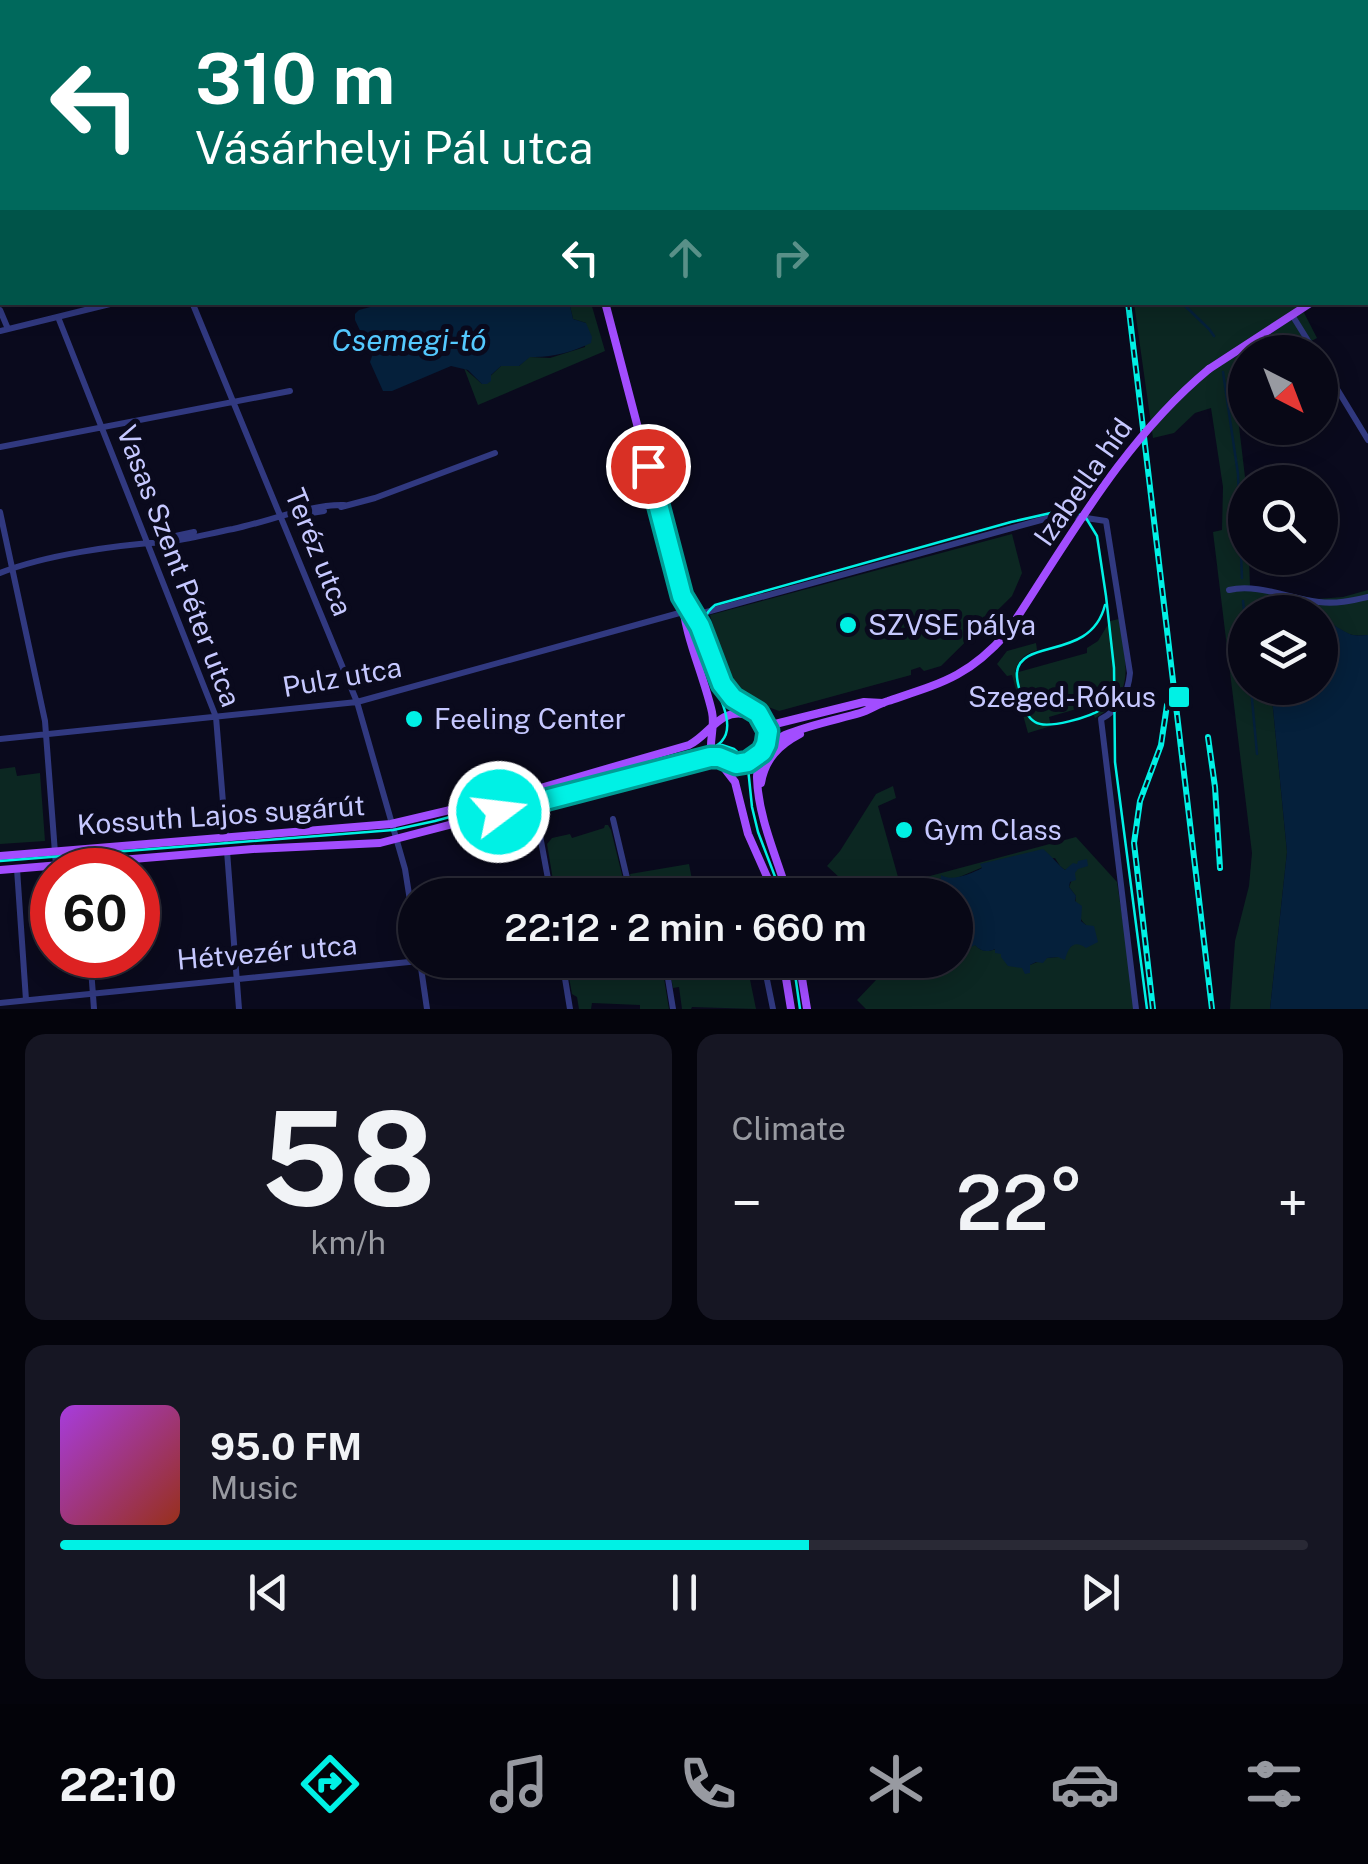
<!DOCTYPE html>
<meta charset="utf-8">
<style>
body{margin:0;font-family:"Public Sans",sans-serif;background:#161623;color:#f1f3f6;height:100vh;display:flex;flex-direction:column;font-size:38px;white-space:nowrap}
*{box-sizing:border-box;margin:0}
p{font-size:32px;color:#989aa1}
.icon{flex:none;width:55px;height:55px;fill:none;stroke:currentColor;stroke-width:2;stroke-linecap:round;stroke-linejoin:round}
.map{position:relative;height:1009px;overflow:hidden}
.panel{display:flex;flex-direction:column;gap:25px;padding:25px;background:#04040c;flex:1}
.panel>*{flex:none}
.guide{position:absolute;left:0px;top:0px;width:1370px;height:305px;box-shadow:0 5px 25px #0003,0 0 0 2px #292935;background:#00695c;color:#fff;overflow:hidden}
.needle{width:65px;rotate:138deg}
.tools{position:absolute;left:1228px;top:335px;display:grid;gap:20px}
.tools a{display:grid;place-items:center;width:110px;height:110px;border-radius:50%;background:#080816;box-shadow:0 5px 25px #0003,0 0 0 2px #292935;font-size:50px}
.speed{position:absolute;left:30px;top:848px;display:flex;gap:20px;font-size:50px;font-weight:700;text-align:center}
.speed>*{display:grid;place-content:center;width:130px;height:130px;border-radius:50%;background:#080816;box-shadow:0 5px 25px #0003,0 0 0 2px #292935;line-height:1}
.speed .limit{border:15px solid #d22;background:#fff;color:#111}
.pin{position:absolute;display:grid;place-items:center;width:85px;height:85px;color:#fff;margin:-42px;border:5px solid #fff;border-radius:50%;box-shadow:0 2px 10px #0007}
.me{position:absolute;width:110px;margin:-55px;rotate:75deg;stroke-linejoin:round;filter:drop-shadow(0 0 8px #0008)}
.turn{display:flex;align-items:center;gap:35px;height:210px;padding:0 30px;font-size:45px}
.turn .icon{width:130px;height:130px;stroke-width:2.5}
.turn b{display:block;font-size:70px;line-height:85px}
.lanes{display:flex;align-items:center;height:95px;padding:0 30px;background:#0003;justify-content:center;gap:50px;direction:ltr}
.lanes .off{opacity:.35}
.big{font-size:75px;font-weight:600;line-height:1.1}
.panel .widget{flex:1;display:flex;flex-direction:column;justify-content:center;gap:15px;min-width:0;padding:0 35px;border-radius:20px;background:#161623}
.panel .dial{align-items:center;gap:0}
.dial b{font-size:130px;line-height:1}
.song{display:flex;align-items:center;gap:30px}
.cover{width:120px;height:120px;border-radius:15px;background:linear-gradient(135deg,hsl(280 70% 55%),hsl(10 70% 35%))}
.played{height:10px;border-radius:5px;background:linear-gradient(90deg,#00f1e5 60%,#292935 60%)}
.keys{display:flex;justify-content:space-around;direction:ltr}
.heat{display:flex;justify-content:space-between;align-items:center;font-size:55px;direction:ltr}
.panel .tiles{flex:1;display:grid;gap:25px;grid-template-columns:1fr 1fr}
.widget:last-child{grid-column:span 2}
.trip{position:absolute;left:398px;top:878px;width:575px;height:100px;border-radius:50px;background:#080816;box-shadow:0 5px 25px #0003,0 0 0 2px #292935;font-weight:600;line-height:100px;text-align:center}
.tab-bar{display:flex;height:160px;justify-content:space-around;align-items:center;background:#030309;color:#989aa1}
.tab-bar .icon{width:70px;height:70px}
.tab-bar .active{color:#00f1e5}
.tab-bar b{font-size:45px;color:#f1f3f6}
.map>svg:first-child{display:block}
.green{fill:#0c2722}
.water{fill:#05203b}
.lines{fill:none;stroke-linecap:round;stroke-linejoin:round}
.stream{stroke:#05203b;stroke-width:2.5}
.minor{stroke:#313980;stroke-width:6}
.major{stroke:#a24dff;stroke-width:8}
.tram{stroke:#00f1e5;stroke-width:2.5}
.rail-casing{stroke:#00f1e5;stroke-width:6}
.rail{stroke:#0a0a1d;stroke-width:2.5;stroke-dasharray:8;stroke-linecap:butt}
.major-bridge{stroke:#a24dff;stroke-width:8}
.route-casing{stroke:#009d95;stroke-width:25}
.route{stroke:#00f1e5;stroke-width:18}
.poi-dot{fill:#00f1e5;stroke:#0a0a1d;stroke-width:4}
.labels{text-anchor:middle;stroke-width:10;stroke-linejoin:round;paint-order:stroke}
.street-label{font-size:28px;fill:#c6c8ff;stroke:#0a0a1d}
.poi-label{font-size:28px;fill:#c6c8ff;stroke:#0a0a1d;text-anchor:start}
.water-label{font-size:30px;font-style:italic;fill:#54c9ff;stroke:#0a0a1d}
</style>
<div class="map">
<svg width="1368" height="1009" viewBox="0 0 1368 1009">
<rect width="100%" height="100%" fill="#0a0a1d"/>
<!-- green -->
<path class="green" d="M566,303h25l14,48 -127,54 -14,-37 18,16 19,-18h18l10,-9 21,1 35,-11 1,-24 -13,-4 -3,-13z
M1134,303h165l18,35 -26,14h-46v26l-11,6 11,93v81h4l1,29 67,12 26,-2 25,-7v45c-5,0 -10,1 -15,0 -8,-1 -23,-13 -33,-17v-6h-75v76h26l16,164 -17,157h-40l5,-68 14,-55 3,-33 -39,-321 9,-2 1,-43 -12,-79 -16,5 -21,20 -21,5z
M1012,534l10,39 -10,23 -71,70 -17,5 -4,-4 -9,3v5l-132,36 -32,-12 -15,-10 -22,-74z
M1119,619c6,40 19,76 -24,99l-5,-13 -41,12 2,9 -23,7 -16,-58 -5,1 -10,-12 10,-13 29,-8 1,7c-12,4 -20,10 -22,23l72,-20v-5l11,-7 12,-20z
M15,767l2,9 23,-3 5,68 -45,3v-75z
M893,786l3,12 -18,8 22,78 176,-47 41,45 19,127h-270l-9,-9 19,-20 -20,-20h99v-7l7,-1 13,-8c5,8 13,8 21,5l6,5 28,11 17,-7 11,-1 16,-13h7l5,-19c-7,-6 -12,-19 -10,-29l-7,-9 9,-22 -13,5 -5,-4 -5,-8 -72,9 -26,11h-16l-22,11 -6,6h-64l4,-5 -26,-24 13,-15 36,-57z
M605,825h3l3,5 16,65h-67l-1,-3h-4l-8,-48 5,-6 18,-4 2,4 32,-10z
M689,864l6,31h-61l-4,-21z
M566,960h95l8,49h-29v-4l-48,-2 -1,6h-12l-2,-12 -5,-3z
M668,960h78l10,49 -64,-2 -1,2h-9l-3,-22 -6,1z"/>
<!-- water -->
<path class="water" d="M389,302l177,1 4,3 3,13 13,4 6,14 -1,6c-19,9 -40,15 -61,14l-11,9h-18l-10,9v6l-4,3h-5l-14,-14 -17,-4 -59,25h-9l-13,-29 2,-6 -17,-36v-6l4,-4z
M1320,618c10,4 27,16 33,17 5,1 10,0 15,0v374h-98l17,-157 -16,-164h49z
M1043,849c9,7 14,15 22,21l8,-7 4,1 1,-3 9,-2 1,7 -10,3 -3,4 1,7 -6,2 -1,5 7,9 -1,5 7,5 -1,15 5,4 8,1 4,16 -12,6c-12,-9 -18,-1 -21,12l-7,-3 -11,1 -4,5 -7,-1 -6,3v8l-5,1 -3,-6 -14,-2 -7,-9v-3l-6,-1v-4c-8,4 -15,2 -20,-4l-13,7 -7,1v-58h-42l6,-6 22,-11v-3c10,7 30,-1 41,-7l-2,-4z"/>
<g class="lines">
<!-- stream -->
<path class="stream" d="M1118,0v2
M1181,302l28,27 5,7
M1223,372l15,102 4,104
M1243,601l2,18
M1251,688l6,66"/>
<!-- minor -->
<path class="minor" d="M45,0l1,2
M136,0l1,2
M208,0l1,2
M311,0v2
M0,98l2,6
M0,153l2,-1
M192,302l165,400 48,167 10,63
M0,310l8,19
M1292,315l23,37
M58,317l158,400 10,122
M0,331l118,-29
M1320,361l48,79
M0,447l290,-56
M341,507l34,-9 120,-45
M0,512l45,209 11,145
M292,516l32,-5
M157,540l37,-8
M0,573c45,-18 116,-28 165,-31 22,-2 46,-9 68,-13 34,-7 77,-25 111,-24
M1229,590c28,-7 62,9 90,12 17,2 32,-1 49,-5
M689,634l5,-15 9,-6 349,-96 14,-2 40,6 24,152c-2,21 -10,36 -29,46l35,290
M0,739l357,-37 326,-90
M534,803l17,92
M613,819l18,76
M227,851l12,158
M17,869l9,131
M722,895l48,-8
M90,955l4,54
M562,960l8,49
M665,960l8,49
M763,960l10,49
M420,961l7,48
M0,1003l419,-42"/>
<!-- major -->
<path class="major" d="M533,0l1,2
M1368,268v-1
M605,302l77,294c2,39 21,77 30,116 3,14 -2,25 -1,39l24,31 13,52 20,45 4,16
M1209,369l103,-67
M683,597l17,27 25,66 12,11 21,12 7,10
M765,723c6,20 -9,35 -8,55 1,39 20,80 31,117
M761,783c4,-24 18,-38 39,-49
M0,856l391,-32 139,-33 159,-46c19,-9 31,-36 55,-31 11,3 19,9 31,10l89,-22 19,1
M0,870l253,-21 127,-6 330,-86c13,0 25,10 38,6 14,-6 23,-22 37,-28 24,-10 50,-15 75,-22 10,-3 18,-9 28,-12 54,-18 80,-24 119,-68
M783,960l8,49
M799,960l8,49"/>
<!-- tram -->
<path class="tram" d="M1105,605c-14,56 -84,33 -88,67 -1,7 2,16 4,23 3,10 4,21 14,27 12,8 56,-5 68,-14 7,-5 10,-12 13,-19
M705,751c66,-20 -41,-104 10,-146l296,-83 53,-12 12,2 10,6 11,18 9,60 8,72 1,94 32,247
M0,861l393,-31 42,-9 248,-67 39,-9 12,4 10,9 4,10 4,39 6,25 24,63
M793,960l7,49"/>
<!-- rail casing -->
<g class="rail-casing">
<path id="rail" d="M1093,0v2
M1128,302l84,707
M1208,737l7,50 5,81
M1153,1009l-19,-166 6,-42 21,-56 6,-40"/>
</g>
<!-- rail -->
<use href="#rail" class="rail"/>
<!-- major-bridge -->
<path class="major-bridge" d="M1007,633c61,-92 116,-193 202,-264"/>
</g>
<g class="lines">
<!-- route casing -->
<g class="route-casing">
<path id="route" d="M499,812l211,-55h9l17,7 12,-2 14,-10 4,-8 2,-13 -10,-18 -25,-15 -11,-14 -22,-58 -18,-30 -34,-130"/>
</g>
<!-- route -->
<use href="#route" class="route"/>
</g>
<!-- markers -->
<g class="poi-dot">
<circle cx="848" cy="625" r="10"/>
<rect x="1167" y="685" width="24" height="24" rx="5"/>
<circle cx="414" cy="719" r="10"/>
<circle cx="904" cy="830" r="10"/>
</g>
<g class="labels">
<!-- street labels -->
<g class="street-label">
<text transform="translate(1083 482) rotate(-55)" y="10">Izabella híd</text>
<text transform="translate(319 552) rotate(68)" y="10">Teréz utca</text>
<text transform="translate(179 566) rotate(69)" y="10">Vasas Szent Péter utca</text>
<text transform="translate(342 677) rotate(-10)" y="10">Pulz utca</text>
<text transform="translate(221 815) rotate(-4)" y="10">Kossuth Lajos sugárút</text>
<text transform="translate(267 952) rotate(-5)" y="10">Hétvezér utca</text>
</g>
<!-- poi labels -->
<g class="poi-label">
<text x="868" y="635">SZVSE pálya</text>
<text x="1156" y="707" text-anchor="end">Szeged-Rókus</text>
<text x="434" y="729">Feeling Center</text>
<text x="924" y="840">Gym Class</text>
</g>
<!-- water labels -->
<g class="water-label">
<text x="409" y="351">Csemegi-tó</text>
</g>
</g>
</svg>
<div class="tools">
<a><svg class="needle" viewBox="-14 -14 28 28"><path d="M0-13l5 13h-10z" fill="#e53935"/><path d="M0 13l5-13h-10z" fill="#989aa1"/></svg></a>
<a><svg class="icon" aria-label="search" viewBox="0 0 24 24"><circle cx="10" cy="10" r="6"/><path d="M15 15l6 6"/></svg></a>
<a><svg class="icon" aria-label="layers" viewBox="0 0 24 24"><path d="M12 4l9 5-9 5-9-5zM3 14l9 5 9-5"/></svg></a>
</div>
<div class="speed"><div class="limit">60</div></div>
<div class="pin" style="left:648px;top:466px;background:#d93025"><svg class="icon" aria-label="arrive" viewBox="0 0 24 24"><path d="M6 21V4h12l-3 4 3 4H6"/></svg></div>
<svg class="me" style="left:499px;top:812px" viewBox="-20 -20 40 40"><circle r="17" fill="#00f1e5" stroke="#fff" stroke-width="3"/><path d="M0-11L8 9 0 5-8 9z" fill="#fff"/></svg>
<div class="trip">22:12 · 2 min · 660 m</div>
<div class="guide">
<div class="turn"><svg class="icon" aria-label="left" viewBox="0 0 24 24"><path d="M17 20v-9H6M10 6l-5 5 5 5"/></svg><div><b>310 m</b>Vásárhelyi Pál utca</div></div>
<div class="lanes"><svg class="icon" aria-label="left" viewBox="0 0 24 24"><path d="M17 20v-9H6M10 6l-5 5 5 5"/></svg><svg class="icon off" aria-label="ahead" viewBox="0 0 24 24"><path d="M12 20V5M6 11l6-6 6 6"/></svg><svg class="icon off" aria-label="right" viewBox="0 0 24 24"><path d="M7 20v-9h11M14 6l5 5-5 5"/></svg></div>
</div>
</div>
<section class="panel">
<div class="tiles">
<div class="widget dial"><b>58</b><p>km/h</p></div>
<div class="widget"><p>Climate</p>
<div class="heat"><a>−</a><b class="big">22°</b><a>+</a></div>
</div>
<div class="widget">
<div class="song"><i class="cover"></i><div><b>95.0 FM</b><p>Music</p></div></div>
<div class="played"></div>
<div class="keys"><svg class="icon" aria-label="previous" viewBox="0 0 24 24"><path d="M18 5L8 12l10 7zM5 5v14"/></svg><svg class="icon" aria-label="pause" viewBox="0 0 24 24"><path d="M8 5v14M16 5v14"/></svg><svg class="icon" aria-label="next" viewBox="0 0 24 24"><path d="M6 5l10 7-10 7zM19 5v14"/></svg></div>
</div>
</div>
</section>
<nav class="tab-bar">
<b>22:10</b>
<svg class="icon active" aria-label="directions" viewBox="0 0 24 24"><path d="M12 3l9 9-9 9-9-9zM9 14v-3h6M13 9l2 2-2 2"/></svg>
<svg class="icon" aria-label="music" viewBox="0 0 24 24"><path d="M9 18V5l10-2v13"/><circle cx="6" cy="18" r="3"/><circle cx="16" cy="16" r="3"/></svg>
<svg class="icon" aria-label="phone" viewBox="0 0 24 24"><path d="M5 4h4l2 5-3 2q2 4 5 5l2-3 5 2v4C11 20 4 13 5 4z"/></svg>
<svg class="icon" aria-label="climate" viewBox="0 0 24 24"><path d="M12 3v18M4 7l16 10M4 17L20 7"/></svg>
<svg class="icon" aria-label="car" viewBox="0 0 24 24"><path d="M5 17H2v-5l4-1 3-4h7l3 4 3 1v5h-3M9 17h6M6 11h13"/><circle cx="7" cy="17" r="2"/><circle cx="17" cy="17" r="2"/></svg>
<svg class="icon" aria-label="filters" viewBox="0 0 24 24"><path d="M4 7h16M4 17h16"/><circle cx="9" cy="7" r="2"/><circle cx="15" cy="17" r="2"/></svg>
</nav>
